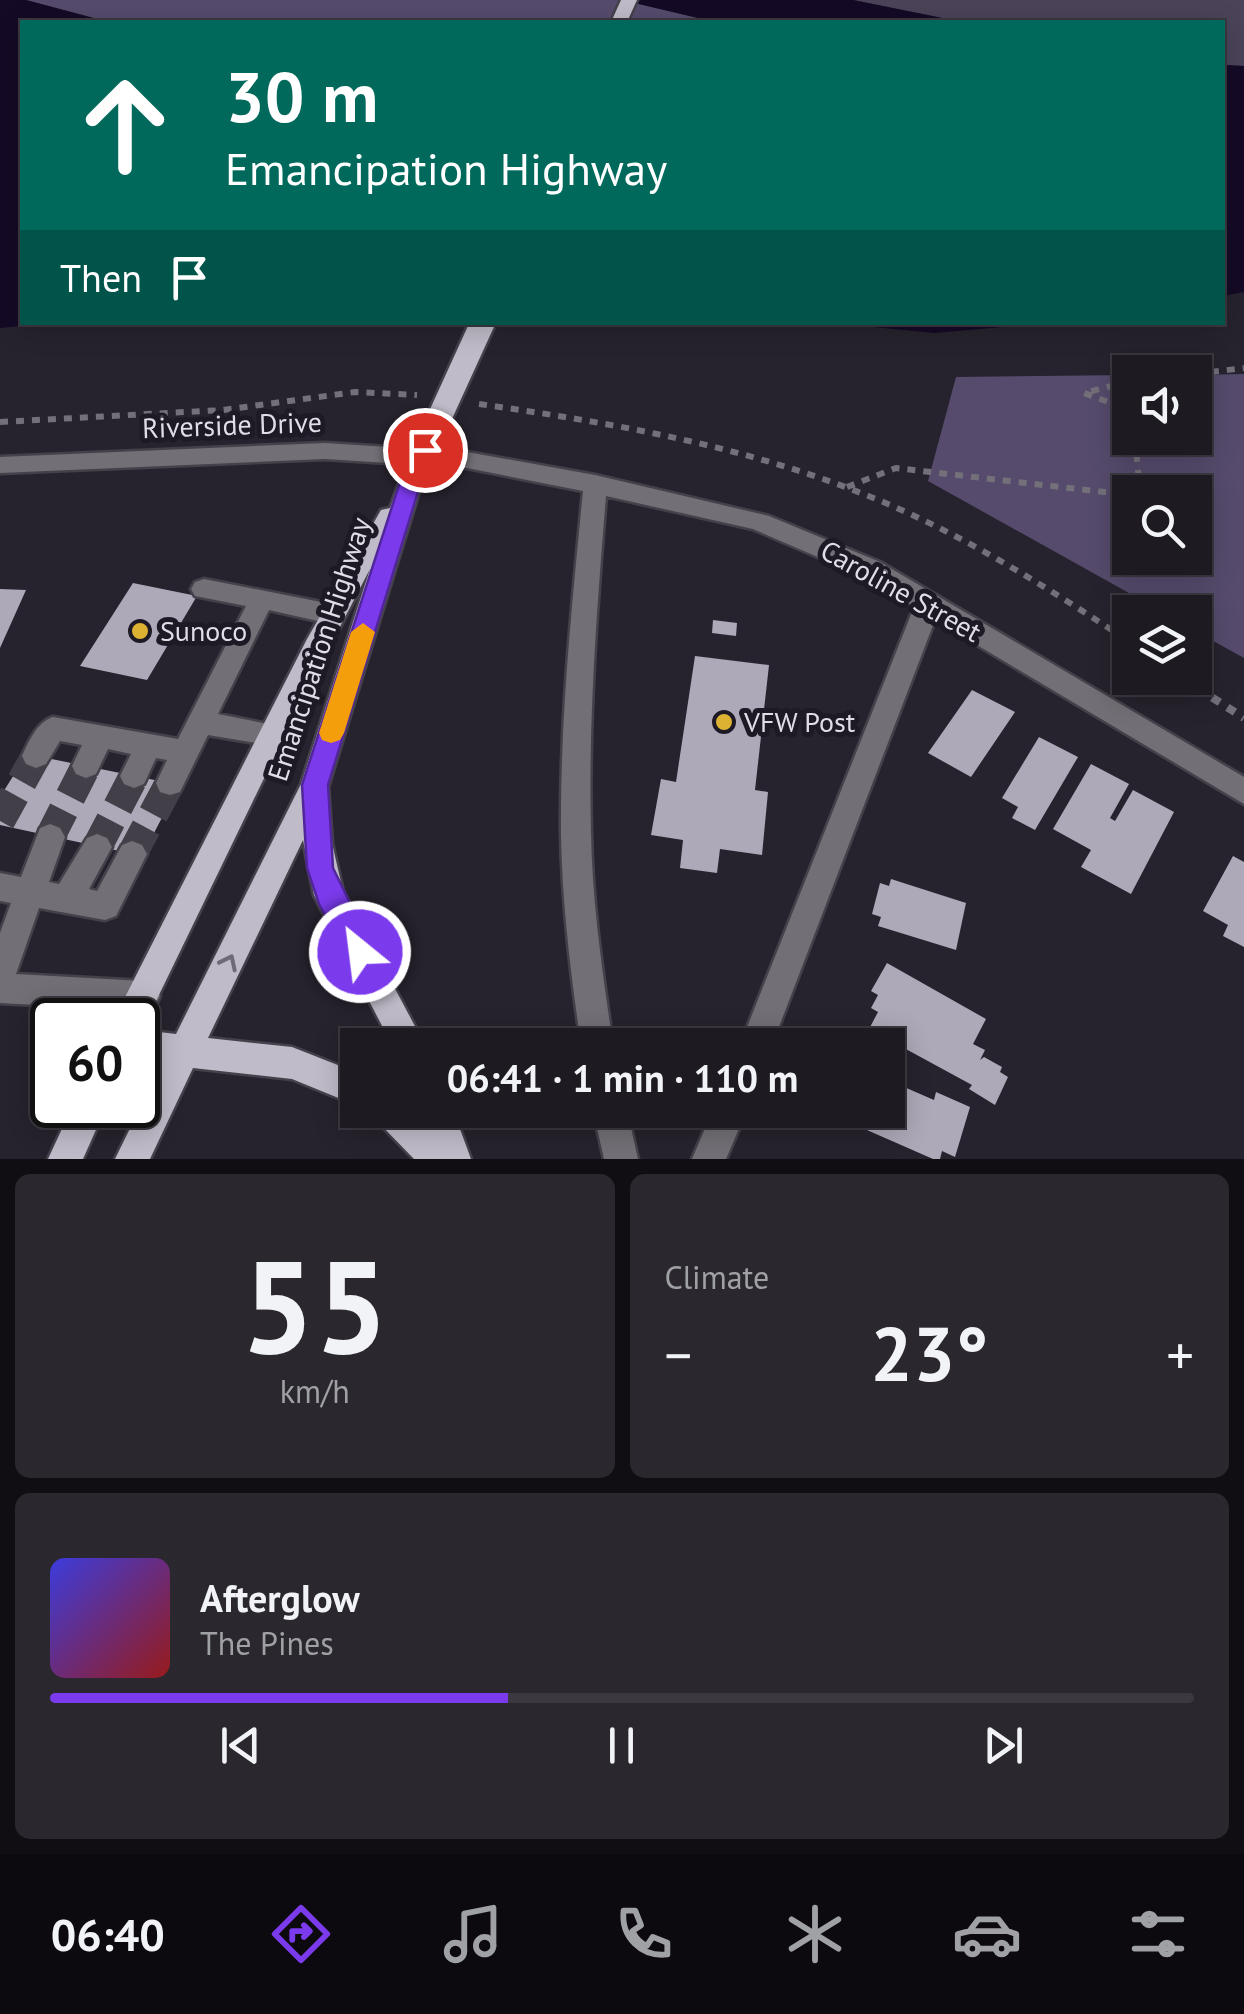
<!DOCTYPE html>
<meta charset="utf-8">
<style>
body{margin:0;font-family:"PT Sans",sans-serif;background:#2a272f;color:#f1f3f6;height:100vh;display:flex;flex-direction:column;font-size:38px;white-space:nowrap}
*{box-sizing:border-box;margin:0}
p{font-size:32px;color:#a0a1a5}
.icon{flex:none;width:55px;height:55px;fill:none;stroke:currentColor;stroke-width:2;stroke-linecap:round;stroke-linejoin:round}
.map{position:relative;height:1159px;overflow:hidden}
.sheet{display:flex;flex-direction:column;gap:15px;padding:15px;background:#100e13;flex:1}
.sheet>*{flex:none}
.guide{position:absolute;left:20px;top:20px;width:1205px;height:305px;border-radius:0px;box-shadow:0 5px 25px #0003,0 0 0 2px #3b3840;background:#00695c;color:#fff;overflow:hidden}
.buttons{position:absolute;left:1112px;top:355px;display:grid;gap:20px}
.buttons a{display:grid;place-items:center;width:100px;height:100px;border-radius:0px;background:#1d1a22;box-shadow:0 5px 25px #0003,0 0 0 2px #3b3840;font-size:50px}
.speed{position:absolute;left:30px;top:998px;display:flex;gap:20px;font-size:50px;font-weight:700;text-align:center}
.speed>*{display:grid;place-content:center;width:130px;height:130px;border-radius:50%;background:#1d1a22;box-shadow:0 5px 25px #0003,0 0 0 2px #3b3840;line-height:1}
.speed .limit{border:5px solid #111;border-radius:15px;background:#fff;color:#111}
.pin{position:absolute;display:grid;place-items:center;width:85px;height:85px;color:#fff;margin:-42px;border:5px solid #fff;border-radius:50%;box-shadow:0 2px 10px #0007}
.me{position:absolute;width:110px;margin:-55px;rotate:331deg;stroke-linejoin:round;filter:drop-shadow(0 0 8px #0008)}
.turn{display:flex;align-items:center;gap:35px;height:210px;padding:0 40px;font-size:45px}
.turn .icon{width:130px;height:130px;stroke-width:2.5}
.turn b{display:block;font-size:70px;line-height:85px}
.then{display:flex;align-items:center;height:95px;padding:0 40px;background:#0003;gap:20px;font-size:38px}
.big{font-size:75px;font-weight:700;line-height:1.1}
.sheet .tile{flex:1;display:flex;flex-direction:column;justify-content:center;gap:15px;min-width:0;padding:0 35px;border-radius:15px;background:#2a272f}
.sheet .dial{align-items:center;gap:0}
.dial b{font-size:130px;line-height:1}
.song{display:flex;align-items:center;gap:30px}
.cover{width:120px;height:120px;border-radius:15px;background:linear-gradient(135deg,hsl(240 70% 55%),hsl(0 70% 35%))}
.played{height:10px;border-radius:5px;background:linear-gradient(90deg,#7c3aed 40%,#3b3840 40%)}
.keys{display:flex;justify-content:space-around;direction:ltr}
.heat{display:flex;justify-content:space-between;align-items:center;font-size:55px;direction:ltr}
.sheet .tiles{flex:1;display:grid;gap:15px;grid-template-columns:1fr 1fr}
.tile:last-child{grid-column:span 2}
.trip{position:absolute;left:340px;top:1028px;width:565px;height:100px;border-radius:0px;background:#1d1a22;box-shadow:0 5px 25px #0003,0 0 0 2px #3b3840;font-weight:700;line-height:100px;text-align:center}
.tabs{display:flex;height:160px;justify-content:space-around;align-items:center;background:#0c0a0e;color:#a0a1a5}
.tabs .icon{width:70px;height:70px}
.tabs .selected{color:#7c3aed}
.tabs b{font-size:45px;color:#f1f3f6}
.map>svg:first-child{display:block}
.green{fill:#4b4459}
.forest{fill:#564b6c;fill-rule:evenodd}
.water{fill:#150a26}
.building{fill:#ada9b8}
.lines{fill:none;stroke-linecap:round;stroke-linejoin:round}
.minor-tunnel{stroke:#433f49;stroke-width:30;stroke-dasharray:30 15;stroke-linecap:butt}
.minor-casing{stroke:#44414b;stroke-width:5}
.major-casing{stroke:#44414b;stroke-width:5}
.path-far1{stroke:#73707a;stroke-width:6;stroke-dasharray:8 8;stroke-linecap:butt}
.path{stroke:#73707a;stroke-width:8;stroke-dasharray:9 9;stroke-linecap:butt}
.minor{fill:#727076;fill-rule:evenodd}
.major{fill:#bfbbc8;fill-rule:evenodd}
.major-bridge-casing{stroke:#44414b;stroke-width:29;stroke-linecap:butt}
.major-bridge{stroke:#bfbbc8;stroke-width:24}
.oneway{stroke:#6e6a76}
.route{fill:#7c3aed;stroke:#51269a;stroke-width:2.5}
.slow{fill:#f59e0b}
.poi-dot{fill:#dcb233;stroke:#1d1925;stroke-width:4}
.labels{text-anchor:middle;stroke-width:10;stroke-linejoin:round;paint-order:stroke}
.street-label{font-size:28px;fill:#dfdde5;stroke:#1d1925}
.poi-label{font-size:28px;fill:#dfdde5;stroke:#1d1925;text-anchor:start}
</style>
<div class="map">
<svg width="1244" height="1159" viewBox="0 0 1244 1159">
<rect width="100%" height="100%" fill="#27232e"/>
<!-- green -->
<path class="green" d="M853,0h391v66l-21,-1 -1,-43h-260z"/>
<!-- forest -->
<path class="forest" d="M26,0h596l93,22h-606z
M1244,374v284l-49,-27v-19h-32l-235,-131 28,-104 174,-2v63h65v-63zM1130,492h65v66h-65z"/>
<!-- water -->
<path class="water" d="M0,0h26l82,22h-86v300l33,1 -55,5z
M622,0h231l109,22h-247z
M1223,65l21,1v226l-21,4z
M832,323h218l-116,10z"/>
<!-- building -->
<path class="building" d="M133,583l64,13 -50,84 -67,-14z
M0,589l26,1 -26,58z
M713,620l24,3 -1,13 -24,-3z
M695,656l74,9 -14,125 13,2 -6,63 -42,-6 -3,24 -37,-5 3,-28 -32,-5 10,-56 15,3z
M972,690l43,22 -44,65 -43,-24z
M1039,737l39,20 -43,73 -23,-12 6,-11 -16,-9z
M27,754l152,31 -37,71 -142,-31v-28z
M1091,764l38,20 -19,34 5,3 18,-31 41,22 -43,82 -50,-27 10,-17 -38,-21z
M1233,856l11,6v85l-21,-11 5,-11 -25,-14z
M891,879l75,24 -10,47 -78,-24 3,-9 -9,-3 8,-31 9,3z
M887,963l99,56 -13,25 12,6 -5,10 4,-3 18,10 -2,5 8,5 -13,28 -26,-16 3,-4 -103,-56 9,-17 -7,-4 7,-13 -7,-4z
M888,1080l46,20 2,-8 34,15 -15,50 -13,-6 -2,8h-7l-98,-43 -3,-6h56z"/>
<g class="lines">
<!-- minor-tunnel -->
<path class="minor-tunnel" d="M0,821l36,-65
M50,837l36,-71
M97,847l37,-71
M132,854l38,-71"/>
<!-- minor casing -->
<g class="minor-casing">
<path id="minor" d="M325,443l142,9 128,23 174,41 111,46 364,215v27l-309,-184 -163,425h-32l174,-438 -52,-31 -109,-47 -147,-33c-9,111 -18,224 -15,336 1,71 12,143 22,213h-32c-10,-70 -19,-141 -20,-212 -1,-114 11,-229 22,-342l-116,-23 -142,-9 -325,14v-16z
M204,579l127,25 9,3 4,7 -4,7 -9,3 -62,-14 -51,104 65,13 4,8 -4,8 -10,3 -65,-11 -28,57 -10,3 -10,-3 -4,-9 11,-23 -11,-2 -12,26 -10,4 -10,-4 -4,-8 11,-22 -23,-5 -12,25 -10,4 -10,-4 -4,-8 10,-21 -22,-4 -14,23 -10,4 -10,-4 -4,-8c7,-15 15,-34 31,-39l125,22 68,-133 -51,-10 -4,-7 4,-7z
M50,824l10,4 5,9 -16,45 10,2 28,-46 10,-4 10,4 5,9 -23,42 8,2 25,-46 10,-4 10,4 5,9 -31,62 -11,4 -66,-12 -23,66 128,7 11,4 5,11 -5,11 -11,4 -144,-8v-70l11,-30 -11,-2v-28l21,4 19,-49z
M593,1110h34l11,49h-34z
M713,1110h34l-21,49h-34z"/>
</g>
<!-- major casing -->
<g class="major-casing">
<path id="major" d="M621,0h16l-10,22h-16z
M410,474l12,8 -94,305 4,56 11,48 82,154h-33l-78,-150 -11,-55 -95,198 84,9 66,26v33l-66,-27 -99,-11 -43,91h-35l46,-94 -23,-3v-42h-24l5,-11 188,-370 74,-129 9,-2 12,-32zM370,569l-69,215 -125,250 -34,-4 159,-328z
M73,1105h34l-24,54h-35z
M373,1110h41l8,9 -3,-9h34l18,49h-57l-36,-37z"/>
</g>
<!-- path-far1 -->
<path class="path-far1" d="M1195,374l49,-6
M1130,381l-46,12 46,17
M479,404c134,19 266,42 392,93 92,37 177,91 259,145
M0,422l223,-12 132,-18 62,3
M1135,438l5,54
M847,487l49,-19 234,27"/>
<!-- path -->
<path class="path" d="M1182,678l62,40"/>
<!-- minor -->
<use href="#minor" class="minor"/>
<!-- major -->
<use href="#major" class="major"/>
<!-- major-bridge casing -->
<g class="major-bridge-casing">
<path id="major-bridge" d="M410,482l73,-160"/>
</g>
<!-- major-bridge -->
<use href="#major-bridge" class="major-bridge"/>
</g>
<!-- one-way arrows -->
<defs><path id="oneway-chevron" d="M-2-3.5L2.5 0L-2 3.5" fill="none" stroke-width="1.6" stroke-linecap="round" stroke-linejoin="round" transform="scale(2.5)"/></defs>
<use class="oneway" href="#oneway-chevron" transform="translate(229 962) rotate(-64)"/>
<!-- route -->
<path class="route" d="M425,443l10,7 -14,32 -93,303 5,83 41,84 -4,9 -10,4 -10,-4 -31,-57 -12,-36 -5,-83 98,-303 17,-37z"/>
<!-- slow -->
<path class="slow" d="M363,623l12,9 -31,101 -4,7 -9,3 -9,-3 -3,-7 32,-101z"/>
<!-- markers -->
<g class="poi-dot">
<circle cx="140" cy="631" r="10"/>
<circle cx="724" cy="722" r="10"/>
</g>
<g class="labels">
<!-- street labels -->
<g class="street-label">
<text transform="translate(232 425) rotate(-2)" y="10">Riverside Drive</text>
<text transform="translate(901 591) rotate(29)" y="10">Caroline Street</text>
<text transform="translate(319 649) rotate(-72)" y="10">Emancipation Highway</text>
</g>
<!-- poi labels -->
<g class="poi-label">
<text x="160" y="641">Sunoco</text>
<text x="744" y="732">VFW Post</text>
</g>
</g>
</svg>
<div class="buttons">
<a><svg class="icon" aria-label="sound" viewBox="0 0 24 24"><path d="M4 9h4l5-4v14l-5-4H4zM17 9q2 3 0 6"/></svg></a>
<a><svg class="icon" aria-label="search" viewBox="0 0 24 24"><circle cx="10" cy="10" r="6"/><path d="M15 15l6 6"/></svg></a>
<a><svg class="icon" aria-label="layers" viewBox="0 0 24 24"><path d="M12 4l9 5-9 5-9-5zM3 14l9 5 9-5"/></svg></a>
</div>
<div class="speed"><div class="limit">60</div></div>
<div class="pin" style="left:425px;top:450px;background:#d93025"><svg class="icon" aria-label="arrive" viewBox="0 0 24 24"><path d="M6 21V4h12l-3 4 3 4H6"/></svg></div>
<svg class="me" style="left:360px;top:952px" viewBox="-20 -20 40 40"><circle r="17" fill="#7c3aed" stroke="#fff" stroke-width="3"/><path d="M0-11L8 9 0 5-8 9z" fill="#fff"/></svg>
<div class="trip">06:41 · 1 min · 110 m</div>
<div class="guide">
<div class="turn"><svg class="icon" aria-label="ahead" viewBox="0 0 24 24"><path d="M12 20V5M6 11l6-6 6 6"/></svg><div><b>30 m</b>Emancipation Highway</div></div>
<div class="then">Then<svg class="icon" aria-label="arrive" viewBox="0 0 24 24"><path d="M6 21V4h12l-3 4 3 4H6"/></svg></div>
</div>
</div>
<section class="sheet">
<div class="tiles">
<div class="tile dial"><b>55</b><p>km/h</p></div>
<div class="tile"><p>Climate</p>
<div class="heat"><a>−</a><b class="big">23°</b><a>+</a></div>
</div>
<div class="tile">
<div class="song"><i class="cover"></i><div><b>Afterglow</b><p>The Pines</p></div></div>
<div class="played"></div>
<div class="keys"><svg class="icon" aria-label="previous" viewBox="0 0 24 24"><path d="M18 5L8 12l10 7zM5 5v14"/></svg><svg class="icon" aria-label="pause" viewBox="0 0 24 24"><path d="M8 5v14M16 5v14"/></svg><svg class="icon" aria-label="next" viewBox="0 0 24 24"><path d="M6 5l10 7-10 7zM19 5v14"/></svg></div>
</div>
</div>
</section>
<nav class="tabs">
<b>06:40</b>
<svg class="icon selected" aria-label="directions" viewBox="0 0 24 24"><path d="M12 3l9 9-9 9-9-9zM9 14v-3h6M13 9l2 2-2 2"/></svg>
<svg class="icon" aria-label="music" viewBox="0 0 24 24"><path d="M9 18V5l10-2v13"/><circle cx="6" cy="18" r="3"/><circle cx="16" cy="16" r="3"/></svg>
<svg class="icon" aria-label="phone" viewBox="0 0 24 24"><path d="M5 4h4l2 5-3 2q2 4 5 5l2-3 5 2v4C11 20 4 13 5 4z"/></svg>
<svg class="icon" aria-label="climate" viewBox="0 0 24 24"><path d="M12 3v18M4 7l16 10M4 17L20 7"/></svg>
<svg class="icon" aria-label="car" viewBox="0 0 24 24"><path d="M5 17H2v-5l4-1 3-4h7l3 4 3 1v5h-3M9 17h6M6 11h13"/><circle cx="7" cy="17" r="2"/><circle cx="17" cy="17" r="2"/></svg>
<svg class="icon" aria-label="filters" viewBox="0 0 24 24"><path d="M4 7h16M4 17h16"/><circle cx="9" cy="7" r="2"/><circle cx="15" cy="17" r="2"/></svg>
</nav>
